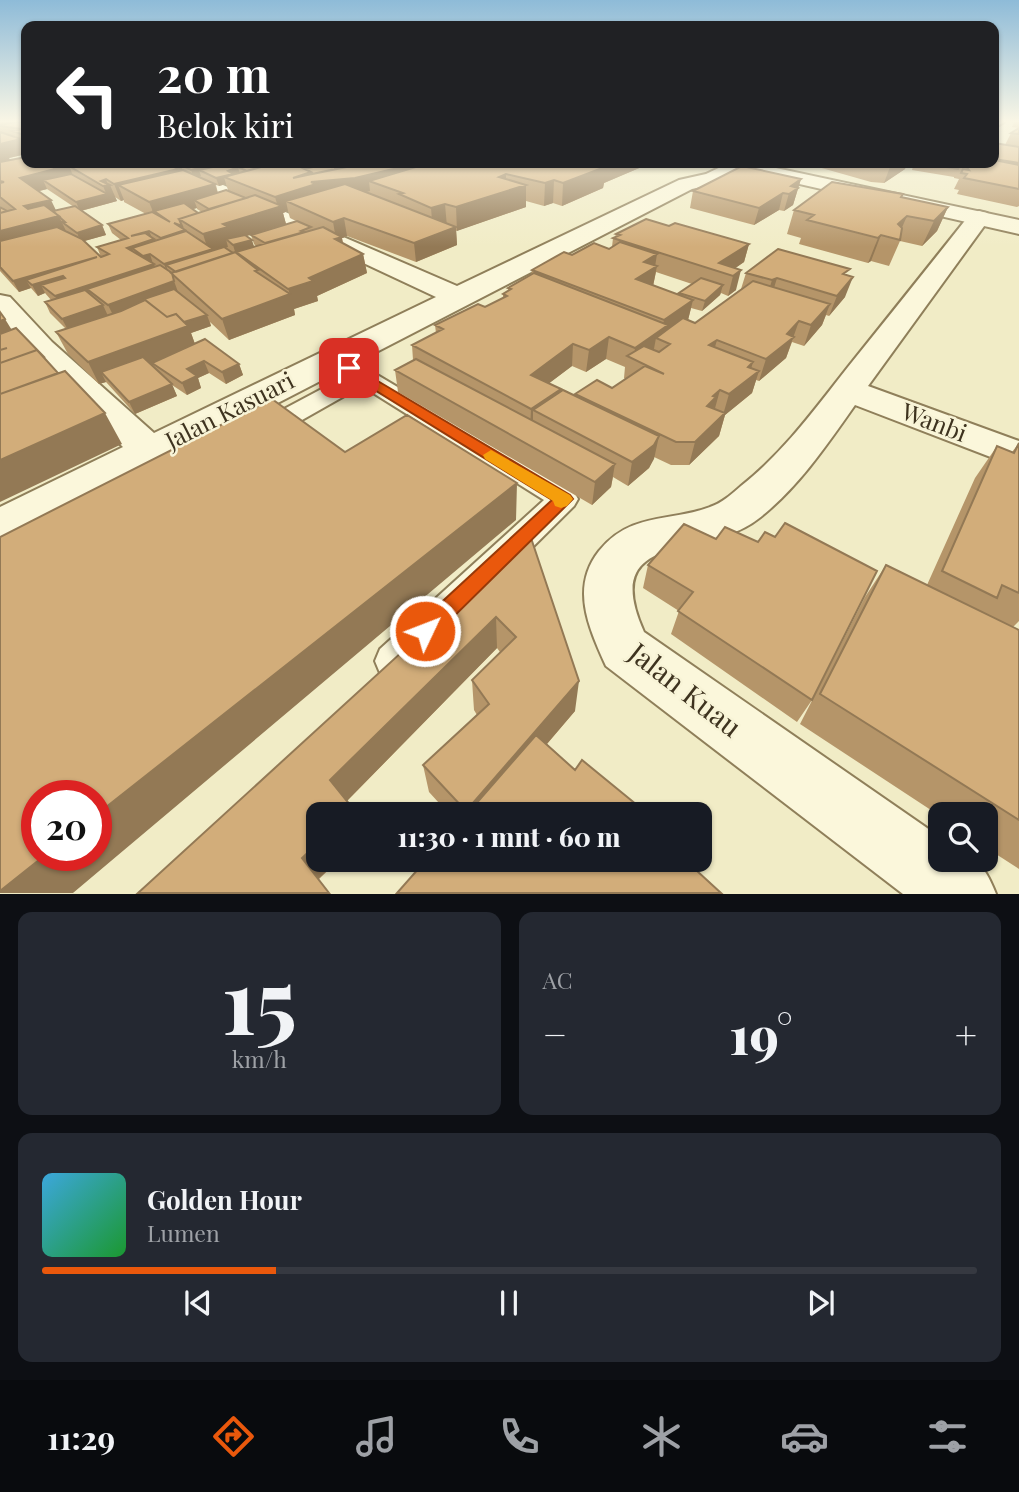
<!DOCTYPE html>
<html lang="id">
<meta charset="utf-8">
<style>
body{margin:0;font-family:"Playfair Display",serif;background:#242831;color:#f1f3f6;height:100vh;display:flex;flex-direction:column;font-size:26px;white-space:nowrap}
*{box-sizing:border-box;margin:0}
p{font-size:23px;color:#9ea1a6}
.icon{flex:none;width:38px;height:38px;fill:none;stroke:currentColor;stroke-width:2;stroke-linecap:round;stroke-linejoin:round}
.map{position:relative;height:894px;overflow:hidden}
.panel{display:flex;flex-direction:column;gap:18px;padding:18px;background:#0d0f14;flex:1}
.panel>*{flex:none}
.top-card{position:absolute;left:21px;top:21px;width:978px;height:147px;border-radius:14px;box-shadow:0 2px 5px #0004;background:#202124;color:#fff;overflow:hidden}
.controls{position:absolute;left:928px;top:802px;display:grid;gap:14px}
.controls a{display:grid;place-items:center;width:70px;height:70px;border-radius:14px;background:#171b24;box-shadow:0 2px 5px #0004;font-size:35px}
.speed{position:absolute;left:21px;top:780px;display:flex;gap:14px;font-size:35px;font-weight:700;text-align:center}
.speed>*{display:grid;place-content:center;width:91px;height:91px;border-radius:50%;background:#171b24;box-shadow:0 2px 5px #0004;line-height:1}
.speed .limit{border:10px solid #d22;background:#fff;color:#111}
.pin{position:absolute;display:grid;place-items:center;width:60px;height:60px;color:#fff;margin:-30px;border-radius:14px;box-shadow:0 4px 10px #0006}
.me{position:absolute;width:77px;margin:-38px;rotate:47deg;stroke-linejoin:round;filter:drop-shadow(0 0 5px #0008)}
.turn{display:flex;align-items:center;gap:24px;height:147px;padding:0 21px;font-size:32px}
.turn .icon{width:91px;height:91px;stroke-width:2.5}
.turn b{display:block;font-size:49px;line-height:60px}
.big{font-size:52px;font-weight:800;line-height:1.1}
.panel .card{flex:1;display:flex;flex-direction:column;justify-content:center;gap:10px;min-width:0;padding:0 24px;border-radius:14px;background:#242831}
.panel .dial{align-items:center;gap:0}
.dial b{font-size:91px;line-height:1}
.song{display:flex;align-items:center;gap:21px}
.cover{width:84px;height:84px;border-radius:10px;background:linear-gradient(135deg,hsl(200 70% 55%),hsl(130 70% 35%))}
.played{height:7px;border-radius:4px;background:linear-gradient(90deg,#ea580c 25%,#363941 25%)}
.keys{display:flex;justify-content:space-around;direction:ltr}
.heat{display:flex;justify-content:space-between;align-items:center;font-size:38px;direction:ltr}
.panel .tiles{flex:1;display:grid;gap:18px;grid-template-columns:1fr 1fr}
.card:last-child{grid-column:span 2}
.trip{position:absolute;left:306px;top:802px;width:406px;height:70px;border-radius:14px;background:#171b24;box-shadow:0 2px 5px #0004;font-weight:800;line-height:70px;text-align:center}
.tabs{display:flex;height:112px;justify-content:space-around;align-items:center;background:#090b0e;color:#9ea1a6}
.tabs .icon{width:49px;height:49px}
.tabs .active{color:#ea580c}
.tabs b{font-size:32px;color:#f1f3f6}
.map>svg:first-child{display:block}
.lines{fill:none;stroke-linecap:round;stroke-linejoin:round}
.service-casing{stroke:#8f7f5a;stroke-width:4}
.minor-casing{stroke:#8f7f5a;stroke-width:4}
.tertiary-casing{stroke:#8f7f5a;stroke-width:4}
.service{fill:#fbf7db;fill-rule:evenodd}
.minor{fill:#fbf7db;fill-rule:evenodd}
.tertiary{fill:#fbf7db;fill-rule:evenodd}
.wall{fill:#b59569;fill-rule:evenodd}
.shaded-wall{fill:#937955}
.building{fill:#d2ad7a;stroke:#937955;stroke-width:2}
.route{fill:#ea580c;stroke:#983908;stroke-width:2}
.slow{fill:#f59e0b}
.labels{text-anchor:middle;stroke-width:5;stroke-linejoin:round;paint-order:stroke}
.street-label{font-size:24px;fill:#3e331f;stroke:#f8f4d7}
.near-street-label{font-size:28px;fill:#3e331f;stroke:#f8f4d7}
</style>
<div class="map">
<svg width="1019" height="894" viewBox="0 0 1019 894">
<rect width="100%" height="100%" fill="#f1ecc6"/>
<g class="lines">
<!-- service casing -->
<g class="service-casing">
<path id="service" d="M334,352l8,2 232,138 4,7 -4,7 -168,167 -13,5 -13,-5 -5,-12 5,-12 164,-149 -182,-114 -90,51 -9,2 -9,-2 -4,-6 4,-6 92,-49 -23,-17 3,-5z"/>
</g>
<!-- minor casing -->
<g class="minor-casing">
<path id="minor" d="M994,122h10l-10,6z
M148,163h24l285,123 222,-106 27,-6 23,-11 19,2 -29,18 -27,6 -676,349 -16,5v-36l123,-60 -93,-91 -30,-35v-26l10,2 42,45 102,91 282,-136 -158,-74 -127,-56z
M979,211l8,2 3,5 -122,168 151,55v27l-164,-63c-28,40 -58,84 -97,114 -51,41 -161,9 -114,113l296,205v22c36,0 42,0 56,35h-93l-297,-228c-17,-38 -36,-78 -7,-115 31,-39 72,-29 111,-44 12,-4 22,-13 31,-21 42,-33 74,-77 107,-119 41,-51 82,-102 123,-154z"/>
</g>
<!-- tertiary casing -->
<g class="tertiary-casing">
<path id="tertiary" d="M720,163h33l266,57v14l-290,-66z"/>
</g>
<!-- service -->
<use href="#service" class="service"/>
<!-- minor -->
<use href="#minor" class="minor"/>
<!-- tertiary -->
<use href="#tertiary" class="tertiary"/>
</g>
<!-- wall -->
<path class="wall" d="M0,122h26l-1,19 -4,-1 5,11v3l-17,4 1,2 16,3h219l4,1 7,-1h395l-47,20 -1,5 -41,18 -9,-3 -9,3 -18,-5v6l-70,24 1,14 -41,17 -69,-26 -5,2 1,6 20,10 4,19 -50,23 1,5 -24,8 1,6 -66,25 -19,-18 1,4 -20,7 4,11 44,20 4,11 -17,9 -17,-11 -11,5 3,10 -14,7 -15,-10 5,11 -42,18 -29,-32 -7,2 -31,-30 -12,-22 10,-3 -16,-16 -5,-11 6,-2 -6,-7 -7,3 -7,-8 -12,4 -19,-21v-64l4,2 -4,-3v-81h2l-2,-1zM226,184l2,6 -10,3 -2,-8 3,1zM47,189l27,18 -18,4 -17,-20zM115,197l6,4 3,-1v2l22,12 -38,10 4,9 9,7 -24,7 4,10 -17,-16 22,-6 -4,-10 -21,-14 36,-10zM197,208v1l5,3 -4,1 -5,-4zM288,211l2,7 6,3 -45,14 3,9 2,2h-2l-7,-10 39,-12 -3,-11z
M1014,122h5v84l-2,1 -60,-13 2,-4 -5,-1 5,-10 -5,-1v-1l-42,-7 2,-7h80v-20l11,2 6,-12 8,-5 -7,-1z
M812,163h95l-2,6 -21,14 -13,-1 -60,-17z
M801,179l-8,26 -9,6 -5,-1 -25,15 -64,-17 3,-17z
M903,194l-1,3 46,10 -11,24 -15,15 -22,-5 -11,25 -18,-5 -3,2 -69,-19 2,-6 -14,-4 7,-24z
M669,226l80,18 -5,18 -9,6 1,22 -8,6 -7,-3 -1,2 -18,16 -11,-3 -3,12 7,3 46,-34 5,-16 101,2 -2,22 -16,19 -3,-1 -4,10 -18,21 -12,-4 -6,16 -27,23 -3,-1 -4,13 -27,22 -6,21 -30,29h-18l-17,-8 -5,11 -21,18 -15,-9 -2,10 -19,18 -194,-113 -3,-22 18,-10 -1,-15 24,-12 -1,-8 50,-18 18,-9v-4l5,-3v-3l23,-13 1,-5 40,-15 37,-6 3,-2 1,-9 2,-1 1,-3zM656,272l36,12 -13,9 -1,2 -25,-9zM606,359l19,8 -1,11 1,1 -13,9 -37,6v1l-14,-3 -12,-9 23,-17 14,6z
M1019,443v178l-6,6 6,3v239l-34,-22v-33h-45v2l-140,-92 65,-127 21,-32 41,20 48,-107 22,-32 15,6z
M530,535l45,176 -28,33 28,26 73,44h-199l-20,-22 -6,-27 54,-50 -3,-5 -2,-30 28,-28 -3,-4 -150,153 -29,58h22l-22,21 -180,13z
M716,539l96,161 -15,22 -126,-88 8,-23 -36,-23 5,-23z"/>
<!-- shaded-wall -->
<path class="shaded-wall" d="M26,133v8h-1l-4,-7z
M0,137l21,2 5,12v3l-17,4 4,8 -13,2z
M64,163h27l-22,3 5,12 -31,2 4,9 -19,5 -8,-16 31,-13z
M177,163h53l-31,7 2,6 -7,2 -3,-8 -10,-5 2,6 -3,1z
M295,163h62l1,6 61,-6h65l-115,18 1,10 -12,3 -72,7 2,10 -5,2 3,11 -54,16h20l3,10 -19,2 1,3h-1l-3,-10 -7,-6 2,8 -62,18 3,9h-1l-4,-10 44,-14 -5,-16 -15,-9 90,-18 -3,-10 23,-21z
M616,163h35l-47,20 -1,5 -41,18 1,-23z
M897,163h10l-2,6 -21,14 6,-16z
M238,167l2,8 -16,2 2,7 -7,2 -3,-8z
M178,169l5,16h-65l6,15 -3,1 -7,-17z
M506,174v17l20,-6v22l-69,24 -1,-24 43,-30z
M106,179l2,6h2l7,16 -7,2 -9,-22z
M801,179l-8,26 -9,6 7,-25z
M554,180l-1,23 -9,3 1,-23z
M215,184l5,17 -26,-1 3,8 -34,9 -9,-6 3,8h-1l-7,-17z
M783,193l-4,17 -25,15 5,-17z
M107,194l3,9 -30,8 -4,-9z
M51,200l16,33 -67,19v-31l24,-15z
M445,204l2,23 -14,5 -2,-24z
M948,207l-11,24 -15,15 12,-25z
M907,216l-10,23 1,-15z
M344,218l3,18 -5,2 3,18 -10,-17h1l-3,-17z
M102,225l4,10 -25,7 -4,-9z
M456,227l1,18 -41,17 -2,-19z
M149,231l4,9 1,-1 4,10 -26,-1 3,8 -8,-8 4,-12z
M881,235l-10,26 -3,2 10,-25z
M749,244l-5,18 -17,12 -8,-11z
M150,254l3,10 -6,2 -4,-10z
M363,254l4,19 -50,23 1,5 -24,8 1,6 -66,25 -7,-21 68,-25 -2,-5 21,-11z
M657,254l-2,13 2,-1 -4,20 -17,-7 8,-17z
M97,257l5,10 -61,18 4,8 -7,3 -6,-11 -6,-5 5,8 -12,4 -6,-11z
M154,264l4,10 -71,15 4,8 -31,10 -5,-11z
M741,270l-5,20 -8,6 5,-20z
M853,277l-8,20 -16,19 8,-20z
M777,278l-6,20 -5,2 6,-20z
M174,281l4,11 -65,23 -5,-10z
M723,285l-3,10 -18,16 3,-10z
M693,300l-5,20 -28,21v-1l-4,-2 -3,16 -19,6 1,-12 27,-19 2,-9z
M830,304l-8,21 -18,21 7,-21z
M103,305l5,11 -40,14 -6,-11z
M207,315l4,11 -20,7 5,14 -87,34 -8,-9 5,10 -7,2 -11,-22 88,-37z
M5,319l13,21 -18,6v-25z
M799,321l-13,37 -27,23 7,-22z
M609,337l-3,22 -20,13 3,-22z
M717,340l-6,21 -2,-16z
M573,344l-1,22 -41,31v-22z
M204,361l5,12 -11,5 3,10 -14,7 -5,-12 5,-14z
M753,362l-5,18 11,-9 -7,22 -27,22 -6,21 -30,29 6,-23 28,-27 6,-21 19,-27z
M239,364l4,11 -17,9 -4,-12z
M172,384l5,12 -42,18 -6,-12z
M561,389l-2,23 -26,-2v20l-3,1 1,-22z
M720,390l-6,22 -7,-6 6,-10z
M105,413l17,31 -122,58v-42z
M659,436l-5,23 -5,9 -21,18 4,-24z
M615,464l-4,23 -19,18 3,-23z
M517,483l-1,37 -443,373h-73v-2l44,-35h52v-41z
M496,617l1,31 -155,158 -12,-26z
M579,681l-4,30 -88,103h-21v-3z
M318,843v16h22l-23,21 -15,-22z"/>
<!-- building -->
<path class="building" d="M16,122h10v11l-5,1 -9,-3 10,-2 -22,-3v-1z
M1019,128v6l-8,-1z
M0,132l21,7 -21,5z
M994,143l25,4v16l-25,-4z
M26,157v6h38l-13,2 4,4 -35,9 31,22 -27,6 4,3 16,-4 15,11 -59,15v-18l15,-4 -15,-12v-14l4,-1 -4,-1v-19z
M994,160l25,5v24l-55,-11 3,-4 -6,-1 2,-4 6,1 -3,-4 2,-2 -6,-1h32z
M86,163h80l12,6 -64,15 -8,-5 -5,2 9,4 -7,1 -34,-20z
M188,163h31l-28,7 -10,-5z
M231,163h14l4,1 9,-1 7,3 -18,5 -9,-4 -10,4 5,3 -17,4 -17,-8z
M276,163h16l19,9 -18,6 71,-15h55l-64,15 -44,4 5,2 -41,13 -51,-20z
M329,163h23l-18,5 25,-5 2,1 -49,10 -1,-2 -6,-3z
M429,163h162l14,4 -42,16 -9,-3 -9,3 -39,-9 -7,3 27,8 -70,22 -11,-3 -14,4 -32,-14 4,-1 -34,-12z
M591,163h25l-11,4z
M863,163h34l-7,4 -14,-1z
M922,163h39l-3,6z
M742,166l59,13 -10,7 7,2 -9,6 -6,-1 -24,15 -66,-17z
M183,170l32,14 -66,18 -31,-17z
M71,174l36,20 -31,8 -33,-22z
M832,182l71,12 -2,3 47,10 -14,14 -27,-5 -9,8 4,4 -2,12 -19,-5 -3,3 -71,-18 7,-5 -20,-5z
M345,184l111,43 -42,16 -70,-25 -11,4 -47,-21z
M226,190l20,8 -37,11 -15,-9z
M255,195l27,11 -59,18 5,3 -25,7 -24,-15z
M184,203l14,10 -19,6 3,7 -8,-3 11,7 -24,8 -12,-7 -18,5 14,-3 9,6 -27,9 27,16 -99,32 -14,-11 24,-7 -2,-2 -31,9 -6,-5 71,-23 -84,24 -13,-14v-26l57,-14 25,12 19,18 8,-3 -12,-7 31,-9 -20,-14 44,-12 18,10 -16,-11z
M75,206l27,19 -25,8 -15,-11h3l-12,-11z
M0,207l7,4 -7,2z
M646,219l23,7 6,-3 74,21 -30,19 22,7 -8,6 -120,-38 7,-3 -4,-1z
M297,221l14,6 -10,4 3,1 -39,11 -14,-8z
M323,227l19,10 -7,2 28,15 -54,24 4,3 -25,8 -52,-37z
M186,231l27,18 -49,15 -14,-10 -7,2 -11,-8z
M245,235l7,5 -19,5 -7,-6z
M620,242l37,12 -13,8 13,4 -21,13 57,21 -29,20 -132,-50 32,-18 8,3 22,-12 15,6z
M224,247l9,6 -57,19 -10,-7z
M778,249l72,20 -7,5 10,3 -16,19 -60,-18 -5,2 -26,-7z
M235,252l23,18 -3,1 35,23 -68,25 -51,-46z
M160,265l12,8 2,8 -66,24 -21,-16z
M534,273l134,52 -33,23 -26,-11 -20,13 -16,-6 -42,31 30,14 -30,20 -119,-64 31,-16 -8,-4 43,-21 7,3 22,-11 -4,-2 8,-5 -3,-1z
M701,278l22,7 -18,16 -26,-8z
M753,281l77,23 -19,21 -12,-4 -12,13 7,3 -28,22 -49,-19 -8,5 44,17 -5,5 11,4 -30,23 -9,-4 -7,6 3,1 -9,9 18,7 -30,29h-19l-101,-48 22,-14 15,8 33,-22 19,8 -37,-18 17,-10 15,6 11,-8 -14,-6 12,-9 15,-11 12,5z
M174,289l33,26 -23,7 -8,-8 -9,3 -23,-18z
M85,290l18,15 -41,14 -17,-17z
M145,300l22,17 9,-3 12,12 -100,36 -32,-30 65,-21z
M0,312l5,7 -5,2z
M16,328l29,30 -8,-8 -37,13v-13l7,-2 -7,2v-16z
M205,339l34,25 -17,8 -18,-11 -17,8 10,7 -15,7 -30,-20z
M37,350l21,23 -58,21v-31z
M143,357l29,27 -43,18 -28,-30z
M416,359l199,105 -20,18 -200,-112z
M65,371l40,42 -105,47v-66z
M563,390l96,46 -5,9 -22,17 -99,-52z
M272,399l73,53 62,-37 110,68 -421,332v-19h-59v60h7l-44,35v-354z
M1019,443v150l-17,-8 -5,13 -55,-27 55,-125 17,7z
M785,523l92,48 -65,129 -134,-89 15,-19 -45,-27 36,-41 32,15 9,-12 33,15 7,-10 10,5z
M530,535l49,146 -113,130 -43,-46 66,-61 -17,-24 44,-43 -20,-20 -166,163 25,31 -4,3h-33v29l-16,15 27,35h-191z
M886,565l133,65v190l-199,-126z
M536,735l39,35 7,-10 66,54h-181z
M427,859h257l37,34h-324z"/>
<!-- sky -->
<linearGradient id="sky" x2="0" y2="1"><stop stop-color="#8ebbd8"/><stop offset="0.49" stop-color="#f9f6e5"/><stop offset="1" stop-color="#f9f6e5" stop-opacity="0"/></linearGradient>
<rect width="1019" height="247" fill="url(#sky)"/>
<!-- route -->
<path class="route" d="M349,364l221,131 3,4 -140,138 -8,3 -7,-3 -4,-6 4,-7 134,-124 -208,-129v-6z"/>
<!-- slow -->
<path class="slow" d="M491,450l79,45 3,4 -6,7 -6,2 -6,-2 -2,-5 -68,-42 -2,-4z"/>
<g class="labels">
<!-- street labels -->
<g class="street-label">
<text transform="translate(230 411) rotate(-27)" y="8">Jalan Kasuari</text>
<text transform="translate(934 423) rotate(21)" y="8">Wanbi</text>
</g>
<!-- near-street labels -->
<g class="near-street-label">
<text transform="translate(685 690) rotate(38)" y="10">Jalan Kuau</text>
</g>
</g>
</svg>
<div class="controls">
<a><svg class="icon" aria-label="search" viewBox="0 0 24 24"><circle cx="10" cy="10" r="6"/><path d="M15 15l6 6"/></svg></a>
</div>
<div class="speed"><div class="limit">20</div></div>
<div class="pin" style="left:349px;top:368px;background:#d93025"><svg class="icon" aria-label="arrive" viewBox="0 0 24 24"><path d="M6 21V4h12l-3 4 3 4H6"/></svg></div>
<svg class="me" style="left:425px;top:631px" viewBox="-20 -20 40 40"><circle r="17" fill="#ea580c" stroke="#fff" stroke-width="3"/><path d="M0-11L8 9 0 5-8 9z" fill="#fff"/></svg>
<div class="trip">11:30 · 1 mnt · 60 m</div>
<div class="top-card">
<div class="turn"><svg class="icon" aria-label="left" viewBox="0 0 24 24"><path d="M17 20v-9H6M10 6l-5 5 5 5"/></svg><div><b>20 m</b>Belok kiri</div></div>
</div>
</div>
<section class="panel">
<div class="tiles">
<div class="card dial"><b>15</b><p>km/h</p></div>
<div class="card"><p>AC</p>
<div class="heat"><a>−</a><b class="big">19°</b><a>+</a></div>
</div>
<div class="card">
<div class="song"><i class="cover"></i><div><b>Golden Hour</b><p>Lumen</p></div></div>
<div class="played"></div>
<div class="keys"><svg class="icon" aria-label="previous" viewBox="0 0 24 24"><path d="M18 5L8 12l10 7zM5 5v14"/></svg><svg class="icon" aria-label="pause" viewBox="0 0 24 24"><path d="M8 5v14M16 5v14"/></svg><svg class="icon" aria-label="next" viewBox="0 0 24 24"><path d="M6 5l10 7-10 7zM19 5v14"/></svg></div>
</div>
</div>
</section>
<nav class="tabs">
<b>11:29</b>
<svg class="icon active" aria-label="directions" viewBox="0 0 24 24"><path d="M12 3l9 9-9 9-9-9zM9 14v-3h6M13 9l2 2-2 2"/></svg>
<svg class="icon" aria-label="music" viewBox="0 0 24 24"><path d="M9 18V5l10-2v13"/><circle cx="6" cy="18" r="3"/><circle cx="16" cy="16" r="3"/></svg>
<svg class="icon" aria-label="phone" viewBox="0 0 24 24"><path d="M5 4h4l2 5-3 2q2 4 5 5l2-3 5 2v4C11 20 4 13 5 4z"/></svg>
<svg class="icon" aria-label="climate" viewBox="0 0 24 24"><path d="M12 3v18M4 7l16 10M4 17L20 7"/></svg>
<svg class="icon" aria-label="car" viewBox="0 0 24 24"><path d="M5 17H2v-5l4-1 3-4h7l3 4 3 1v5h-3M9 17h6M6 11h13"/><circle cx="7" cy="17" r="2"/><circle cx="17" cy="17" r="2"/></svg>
<svg class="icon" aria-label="filters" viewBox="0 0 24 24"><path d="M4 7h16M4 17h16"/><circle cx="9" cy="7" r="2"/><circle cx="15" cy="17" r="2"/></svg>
</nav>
